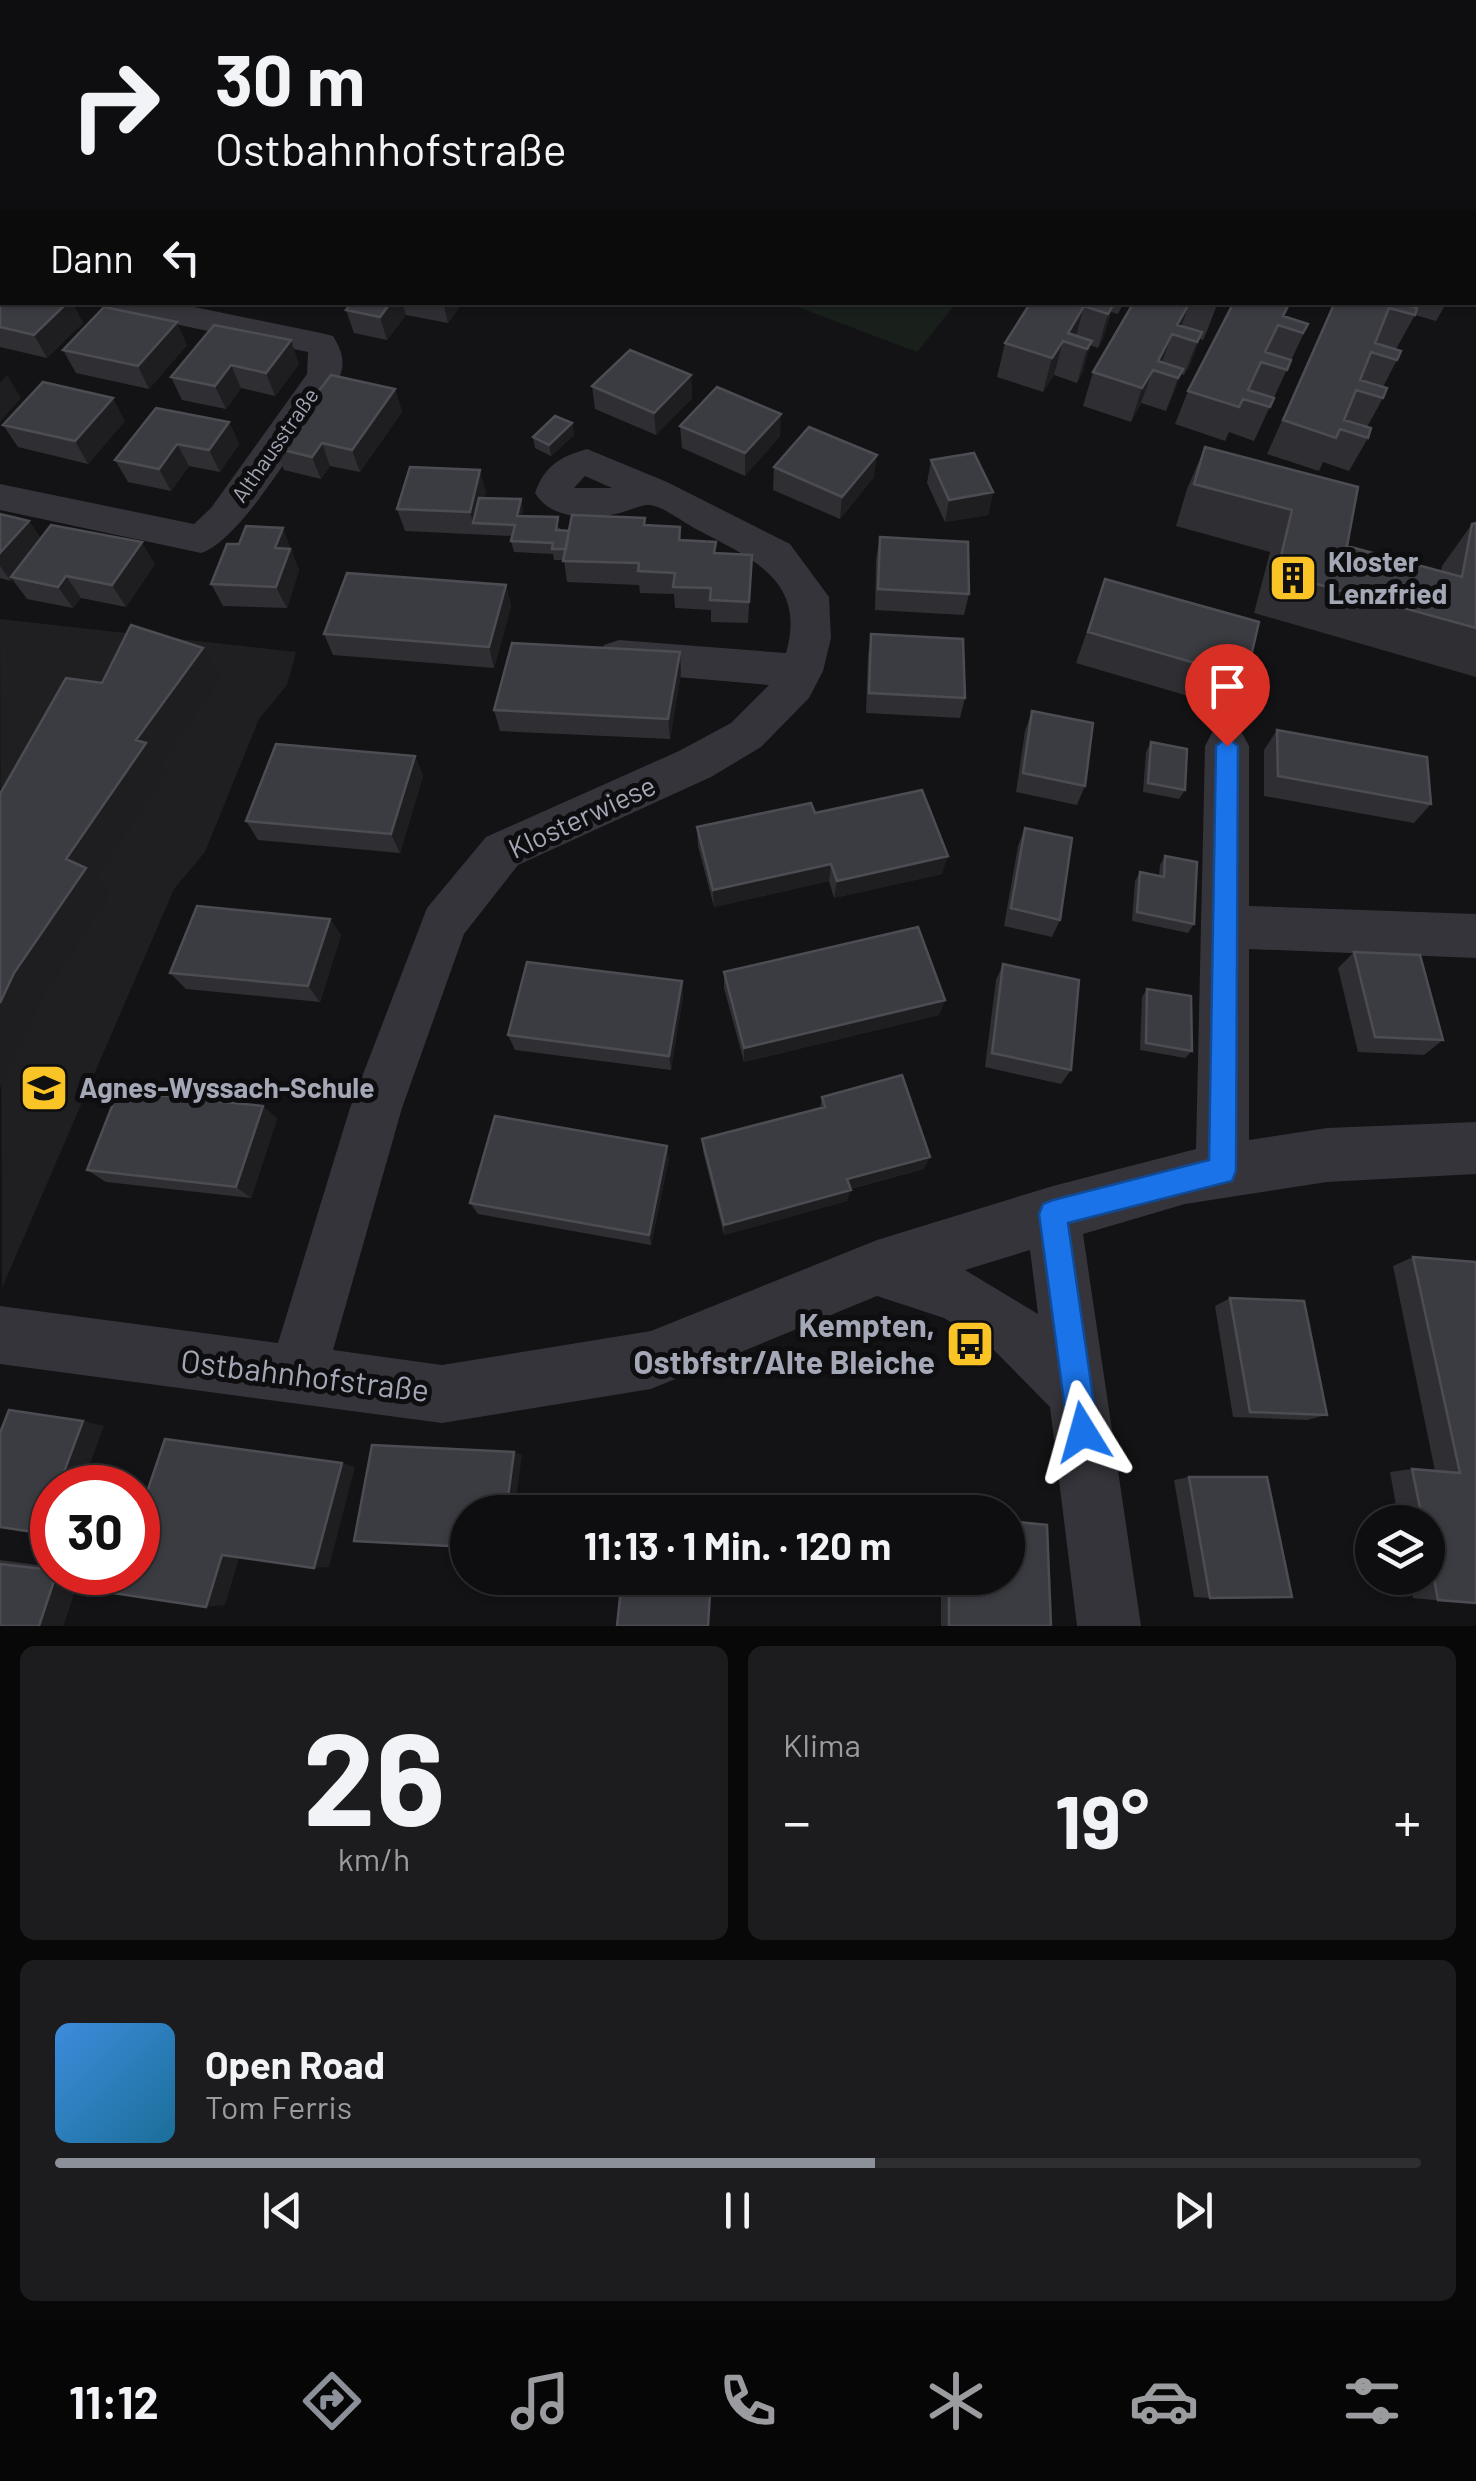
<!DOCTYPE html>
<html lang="de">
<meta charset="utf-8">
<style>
body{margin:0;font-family:Barlow,sans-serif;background:#1c1c1e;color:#f1f3f6;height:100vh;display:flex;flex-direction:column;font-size:38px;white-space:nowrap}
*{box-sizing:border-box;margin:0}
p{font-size:32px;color:#9b9c9f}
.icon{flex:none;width:55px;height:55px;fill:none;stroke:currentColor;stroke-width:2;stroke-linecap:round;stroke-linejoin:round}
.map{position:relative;height:1626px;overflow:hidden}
.drawer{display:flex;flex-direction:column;gap:20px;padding:20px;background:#080809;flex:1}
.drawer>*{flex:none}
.hud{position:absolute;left:0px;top:0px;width:1478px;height:305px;box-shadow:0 2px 8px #0004,0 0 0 2px #2e2e30;background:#0e0e10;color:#f1f3f6;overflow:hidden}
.controls{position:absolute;left:1355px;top:1505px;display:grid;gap:20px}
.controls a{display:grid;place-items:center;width:90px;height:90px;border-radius:50%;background:#0e0e10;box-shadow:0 2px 8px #0004,0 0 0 2px #2e2e30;font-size:50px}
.speed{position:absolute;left:30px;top:1465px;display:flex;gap:20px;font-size:50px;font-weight:700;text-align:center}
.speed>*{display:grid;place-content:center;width:130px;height:130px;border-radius:50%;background:#0e0e10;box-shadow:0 2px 8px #0004,0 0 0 2px #2e2e30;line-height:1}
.speed .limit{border:15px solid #d22;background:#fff;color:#111}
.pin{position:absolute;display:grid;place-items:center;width:85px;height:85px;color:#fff;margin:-102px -42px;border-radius:50% 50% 50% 0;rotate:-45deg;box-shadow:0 0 10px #0007}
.pin .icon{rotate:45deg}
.me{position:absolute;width:110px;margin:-55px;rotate:352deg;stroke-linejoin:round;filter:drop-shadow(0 0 8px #0008)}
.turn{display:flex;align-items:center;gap:35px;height:210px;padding:0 50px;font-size:45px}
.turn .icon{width:130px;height:130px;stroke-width:2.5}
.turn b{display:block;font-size:70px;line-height:85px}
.then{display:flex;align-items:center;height:95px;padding:0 50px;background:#0003;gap:20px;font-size:38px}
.big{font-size:75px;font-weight:700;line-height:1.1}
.drawer .widget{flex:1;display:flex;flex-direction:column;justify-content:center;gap:15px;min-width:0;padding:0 35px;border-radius:15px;background:#1c1c1e}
.drawer .dial{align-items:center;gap:0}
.dial b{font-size:130px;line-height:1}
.song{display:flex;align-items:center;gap:30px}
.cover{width:120px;height:120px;border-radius:15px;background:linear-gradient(135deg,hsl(210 70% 55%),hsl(200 70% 35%))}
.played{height:10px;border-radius:5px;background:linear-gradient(90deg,#8c9099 60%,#2e2e30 60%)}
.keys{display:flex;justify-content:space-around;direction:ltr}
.heat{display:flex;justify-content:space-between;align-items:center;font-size:55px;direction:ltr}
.drawer .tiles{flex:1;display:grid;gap:20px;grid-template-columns:1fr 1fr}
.widget:last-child{grid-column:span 2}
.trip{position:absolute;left:450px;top:1495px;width:575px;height:100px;border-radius:50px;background:#0e0e10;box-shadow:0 2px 8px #0004,0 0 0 2px #2e2e30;font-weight:700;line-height:100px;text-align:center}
.dock{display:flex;height:160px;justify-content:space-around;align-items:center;background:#060606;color:#9b9c9f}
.dock .icon{width:70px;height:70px}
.dock .current{color:#8c9099}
.dock b{font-size:45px;color:#f1f3f6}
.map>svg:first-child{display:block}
.built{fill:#1f1f22}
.green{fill:#19201b}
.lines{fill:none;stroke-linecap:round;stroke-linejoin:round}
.minor{fill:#34343a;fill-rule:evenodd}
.wall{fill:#2f2f33}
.shaded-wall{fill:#1e1e21}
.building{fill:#3b3c41;stroke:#4c4d53;stroke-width:2.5}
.route{fill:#1a73e8;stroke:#114b97;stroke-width:2.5}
.labels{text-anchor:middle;stroke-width:10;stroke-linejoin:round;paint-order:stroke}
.far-street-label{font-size:22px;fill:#a4a8b6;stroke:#0e0e10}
.poi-label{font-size:28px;font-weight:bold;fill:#a4a8b6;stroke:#0e0e10;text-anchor:start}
.street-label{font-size:28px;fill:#a4a8b6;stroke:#0e0e10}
.near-poi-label{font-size:32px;font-weight:bold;fill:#a4a8b6;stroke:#0e0e10;text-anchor:end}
.near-street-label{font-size:32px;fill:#a4a8b6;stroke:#0e0e10}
</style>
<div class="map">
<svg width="1476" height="1626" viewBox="0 0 1476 1626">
<rect width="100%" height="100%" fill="#131315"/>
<!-- built -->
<path class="built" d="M0,619l296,33 -9,33 -28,34 -54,133 -31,37 -172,399z"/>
<!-- green -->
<path class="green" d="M787,303l169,-1v1l-39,49z"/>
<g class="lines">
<!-- minor -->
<path class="minor" d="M875,0h35l1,2h-34z
M1475,34h1v17h-1z
M1475,71h1v16h-1z
M2,275v21l-2,1v-21z
M101,302h69l151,31 12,3c10,16 14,31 3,47 -27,40 -93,157 -135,170l-201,-43v-26l194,40 17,-16 96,-134 1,-22 -191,-40 -12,-3z
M587,449l80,33 123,62 39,53 2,41 -8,33 -14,27 -48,49 -50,30 -193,88 -54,69 -62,174 -69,242 109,15 209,-34 226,-91 176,-54 143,-37 9,-403 7,-13 15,-5 15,5 7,13v160l227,8v44l-227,-9v191l78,-12 149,-6v52l-149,8 -142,22 -102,30 58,392h-64l-27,-219 -58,-59 -48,-30 -67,-22 -226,93 -209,34 -442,-59v-58l278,37 72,-235 77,-200 59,-71 193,-86 52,-28 38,-38 -150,-13 -15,-5 -6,-11 6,-11 15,-5 167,13c21,-73 -34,-94 -88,-123 -13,-6 -33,-23 -48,-25 -8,-1 -22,6 -30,8 -28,6 -68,8 -85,-20 10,-28 25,-36 52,-44zM585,476l27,12h-38zM1030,1250l8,64 -73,-44z"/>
</g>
<!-- wall -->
<path class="wall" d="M757,0h36v2h-32z
M985,0h89l-2,2h-87z
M1215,0h109l-1,2h-97z
M2,149v34l-2,-4v-28z
M2,302h70l11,21 -36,35 -47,-11v-43z
M352,302h111l-15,21 -42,-8 -19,25 -33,-7 -8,-23z
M1031,302h93l-6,12 -7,-2 -8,27 -5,9 -8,-3 -8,29 -5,9 -23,-8 -11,17 -46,-15 8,-34z
M1134,302h84l-11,29 -4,9 -3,-1 -16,36 -3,-1 -15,37 -25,-8 -10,19 -48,-16 10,-34z
M1335,302h112l-11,19 -21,-6 -19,34 1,11 -14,27v11l-16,29 1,11 -19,33 -26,-9 -4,9 -52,-17z
M1283,316l25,8 -54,117 -25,-9 -4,9 -50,-17 13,-33z
M214,325l85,39 -24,32 -34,-8 -15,21 -44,-9 -11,-23z
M187,345l-38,44 -73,-16 -13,-23z
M691,375l1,23 -36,37 -61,-26 -3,-23z
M395,389l7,23 -42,60 -30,-6 -9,13 -37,-9 -9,-22z
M125,421l-37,43 -70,-17 -15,-22z
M229,422l10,22 -19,28 -31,-6 -18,25 -43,-9 -13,-22z
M572,423l2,12 -23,21 -16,-8 -2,-11z
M680,426l100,10 -35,40 -63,-28z
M1205,447l142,99 94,25 1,-5 30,-42 4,-1v154l-222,-64 16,-61 -94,-26 11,-37z
M931,460l62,32 -5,23 -43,7 -18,-39z
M774,467l100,10 -34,42 -67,-29z
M486,492l-2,6 37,1 2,12 -1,5 38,12v2l9,1 76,-13v7l35,2 1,13 35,13 36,2 -4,68 -37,-1v-12l-36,-2 -1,-14 -34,-1 -1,-8 -72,-3 -3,-22h-10l-1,-6 -39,-2 -3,-11 1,-5 -107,-5 -8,-22z
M0,514l29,7 12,18 114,25 -29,43 -45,-9 -8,10 -46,-9 -15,-20 -1,2 -11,-3z
M880,537l89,57 -5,21 -89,-5 1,-51z
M293,550l-1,3 7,17 -12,38 -64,-2 -12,-22z
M1105,579l141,99 -17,30 -153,-45z
M506,585l5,21 -17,62 -161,-13 -9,-21z
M871,634l94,64 -5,20 -94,-5 2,-58z
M681,673l-11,66 -170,-8 -6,-21z
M1032,711l53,75 -8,19 -61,-13 9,-61z
M1277,730l154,74 -17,19 -150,-27v-46z
M1151,742l34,48 -6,9 -36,-7 3,-40z
M415,756l8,20 -23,77 -142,-13 -12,-19z
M815,813l127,61 -108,24 -5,-17 -115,26 -16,-61 -1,-19z
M1025,828l35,92 -8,17 -48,-11 14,-80z
M1165,856l29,68 -6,9 -56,-12 3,-40 5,-9 19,4 1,-11z
M330,919l11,16 -21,67 -134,-13 -16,-16z
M1354,952l89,88 -19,15 -66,-3 -20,-84z
M1003,964l68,106 -10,14 -76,-17 11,-87z
M724,972l221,28 -6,15 -195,47 -20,-74z
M682,981l1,15 -12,74 -156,-20 -7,-15z
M1147,989l45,62 -7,7 -45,-8 2,-53z
M822,1097l102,72 -74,20 -3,12 -123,34 -21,-84 -1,-12 118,-31z
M263,1106l14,13 -26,79 -145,-16 -19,-12z
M669,1158l-18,87 -173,-31 -8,-11z
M1413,1257l63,5v342l-63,-6 -4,-20h19v-56h-29l-9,-50 22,-3 23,2 -42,-205z
M1230,1298l97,117 -20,5 -74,-3 -18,-111z
M1189,1477l21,121 -16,-1 -20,-117z
M0,1560l52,7v5h29l-18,54h-63z
M941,1578h67l43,48h-110z"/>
<!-- shaded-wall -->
<path class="shaded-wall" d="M229,0h45l-2,2h-45z
M633,0h30l-6,2h-30z
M1055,0h19l-2,2h-17z
M2,216v35l-2,3v-36z
M68,302h4l11,21 -36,35 -13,-23z
M391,302h11l4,13 -19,25 -7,-23z
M443,302h20l-15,21z
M1190,302l-11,31 -2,-8z
M1113,305l-10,34 -5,9 10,-34z
M1084,306l-9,34 -7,-7z
M177,322l10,23 -38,44 -11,-23z
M1202,332l-12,34 -6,9 13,-33z
M1172,334l-12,34 -2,-7z
M291,340l8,24 -24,32 -9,-23z
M1063,341l-9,34 -11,17 9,-34z
M1092,341l-10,33 -5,9 10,-34z
M231,365l10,23 -15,21 -11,-23z
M1183,369l-13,34 -4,8 12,-33z
M1153,370l-12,33 -10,19 11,-34z
M7,375l14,23 -21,24v-39z
M691,375l1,23 -36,37 -2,-22z
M395,389l7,23 -42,60 -8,-22z
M113,398l12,23 -37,43 -13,-23z
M781,414l-1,22 -35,40v-23z
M229,422l10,22 -19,28 -11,-22z
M572,423l2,12 -23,21 -2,-11z
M322,443l8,23 -9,13 -9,-22z
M177,444l12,22 -18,25 -12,-22z
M877,455l-3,22 -34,42 2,-22z
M480,470l6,22 -8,31h-5l-3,-11z
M993,492l-5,23 -43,7 4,-22z
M521,499l2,12 -4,16 -2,-11z
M29,521l15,22 -33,38 -11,-15v-13z
M283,528l16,42 -12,38 -11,-21 -1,-39z
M142,542l13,22 -29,43 -14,-22z
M66,576l15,22 -8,10 -15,-21z
M506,585l5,21 -17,62 -5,-21z
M203,648l18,30 -60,86 6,8 -71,106 14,16 -67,103 -43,91v-85l66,-144 70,-119z
M680,652l1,21 -11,66 -2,-20z
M415,756l8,20 -23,77 -9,-19z
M948,856l-6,18 -108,24 3,-17z
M831,864l-2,17 -115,26 -1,-17z
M330,919l11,16 -21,67 -12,-16z
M682,981l1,15 -12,74 -2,-14z
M945,1000l-6,15 -195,47v-14z
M263,1106l14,13 -26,79 -15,-11z
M667,1146l2,12 -18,87 -2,-10z
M930,1157l-6,12 -80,21 3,-11z
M851,1190l-4,11 -123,34v-10z
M83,1421l21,5 -23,62h-23z
M514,1452l8,3 -8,57h-8z
M342,1463l13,4 -26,100 -15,1z
M52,1501v33l-12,-1z
M222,1555h18l-15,50 -19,2z
M57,1572h24l-18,54h-24z"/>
<!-- building -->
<path class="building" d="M181,0h48l-2,2h-49z
M588,0h45l-6,2h-36z
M668,0h46l4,2h-56z
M718,0h20l3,2h-19z
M1377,0h66l2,2h-66z
M1475,122l1,1 -1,39z
M2,302h66l-34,33 -34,-8v-23z
M352,302h39l-11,15 -34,-7z
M1031,302h75l7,3 -5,9 -24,-8 -16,27 24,8 -5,8 -24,-8 -11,17 -47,-15z
M1134,302h56l-13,23 25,7 -5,10 -25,-8 -14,27 25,8 -5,9 -25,-8 -11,18 -49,-16z
M1234,302h49l6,2 -6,12 25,8 -5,9 -25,-8 -13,27 26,8 -4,10 -26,-8 -13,28 26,8 -4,9 -27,-8 -4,8 -51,-16z
M1335,302h62l20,6 -2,7 -26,-7 -14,35 26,8 -4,9 -26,-8 -11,28 27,8 -4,10 -27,-8 -12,30 27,8 -3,10 -28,-9 -4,9 -53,-18z
M104,307l73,15 -39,44 -75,-16z
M214,325l77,15 -25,33 -35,-8 -16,21 -44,-9z
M630,350l61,25 -37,38 -62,-27z
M331,375l64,14 -43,61 -30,-7 -10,14 -37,-9z
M43,382l70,16 -38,43 -72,-16z
M717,387l64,27 -36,39 -65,-27z
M156,408l73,14 -20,28 -32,-6 -18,25 -44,-9z
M555,416l17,7 -23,22 -16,-8z
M809,427l68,28 -35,42 -68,-30z
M1205,447l153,40 -11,59 115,31 10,-53 4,-1v105l-199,-55 15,-63 -98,-26z
M974,453l19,39 -44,8 -18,-40z
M410,467l70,3 -10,42 -73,-3z
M479,498l42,1 -4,17 41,1 -2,13 13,1 -3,18h-14l1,-6 -42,-2 4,-16 -42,-2z
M0,514l29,7 -29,32z
M572,515l73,3 -1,7 36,2 -1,13 37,2 -2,11 38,2 -3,47 -39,-2 1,-12 -38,-1 2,-14 -37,-2 1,-8 -76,-2z
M51,525l91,17 -30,43 -46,-9 -8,11 -47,-10z
M246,526l37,2 -8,20 15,1 -14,38 -65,-3 16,-40h12z
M880,537l88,5 1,52 -91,-5z
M347,573l159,12 -17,62 -165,-13z
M1105,579l154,43 -13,56 -158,-46z
M131,625l72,23 -67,92 10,3 -80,116 20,9 -72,105 -14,30v-209l66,-116 36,5z
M871,634l92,5 2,59 -96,-5z
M512,643l168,9 -12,67 -174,-9z
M1032,711l61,12 -8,63 -62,-13z
M1277,730l150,27 4,47 -153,-28z
M1151,742l36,7 -2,41 -37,-7z
M276,744l139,12 -24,78 -145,-13z
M922,790l26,66 -111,25 -6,-17 -118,26 -16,-63 114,-24 4,10z
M1025,828l47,10 -12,82 -49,-12z
M1165,856l32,6 -3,62 -57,-12 3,-40 24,5z
M197,906l133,13 -22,67 -138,-13z
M918,927l27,73 -201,48 -20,-76z
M1354,952l66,3 23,85 -68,-3z
M527,962l155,19 -13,75 -161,-21z
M1003,964l76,16 -8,90 -79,-17z
M1147,989l44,7 1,55 -46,-8z
M902,1075l28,82 -83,22 4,11 -127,35 -22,-86 123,-32 -3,-10z
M118,1091l145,15 -27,81 -149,-17z
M495,1116l172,30 -18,89 -179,-32z
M1413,1257l63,5v341l-38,-3 -10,-53v-25h-5l-11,-53 48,4z
M1230,1298l74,3 23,114 -77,-3z
M9,1410l74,11 -25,67h-6v13l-12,32 -40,-6v-94z
M165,1439l177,24 -28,105 -92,-13 -16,52 -93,-14 7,-21h18v-53z
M372,1445l142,7 -8,60h-38v35l-114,-6z
M1189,1477h78l25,120 -82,1z
M1008,1521l39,4 4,101h-102v-48h59z
M0,1564l52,6v2h5l-18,54h-39z
M622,1578h89l-3,48h-91z"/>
<!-- route -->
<path class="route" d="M1227,737l11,9 -2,425 -4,10 -164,42 30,209 -4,11 -11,4 -11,-4 -4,-11 -29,-218 4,-10 10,-4 156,-40 7,-414z"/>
<!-- icons -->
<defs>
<g id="building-square" transform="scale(2.5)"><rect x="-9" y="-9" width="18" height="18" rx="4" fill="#fac426" stroke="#0e0e10"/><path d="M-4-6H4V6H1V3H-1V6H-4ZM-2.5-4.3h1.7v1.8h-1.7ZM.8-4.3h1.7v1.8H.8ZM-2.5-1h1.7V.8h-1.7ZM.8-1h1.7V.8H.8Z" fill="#111"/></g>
<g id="school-square" transform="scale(2.5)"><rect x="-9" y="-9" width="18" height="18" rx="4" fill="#fac426" stroke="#0e0e10"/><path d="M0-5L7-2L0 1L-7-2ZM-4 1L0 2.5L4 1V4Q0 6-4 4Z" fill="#111"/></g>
<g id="bus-square" transform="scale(2.5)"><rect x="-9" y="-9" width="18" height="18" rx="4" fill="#fac426" stroke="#0e0e10"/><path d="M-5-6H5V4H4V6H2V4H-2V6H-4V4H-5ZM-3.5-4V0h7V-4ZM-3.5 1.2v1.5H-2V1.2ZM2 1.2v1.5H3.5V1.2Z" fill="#111"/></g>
</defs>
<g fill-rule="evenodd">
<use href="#building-square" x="1293" y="578"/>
<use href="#school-square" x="44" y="1088"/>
<use href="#bus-square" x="970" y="1344"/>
</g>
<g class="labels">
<!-- far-street labels -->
<g class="far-street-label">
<text transform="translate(275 445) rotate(-55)" y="8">Althausstraße</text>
</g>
<!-- poi labels -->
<g class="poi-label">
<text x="1328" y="572">Kloster<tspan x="1328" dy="32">Lenzfried</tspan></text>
<text x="79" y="1098">Agnes-Wyssach-Schule</text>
</g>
<!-- street labels -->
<g class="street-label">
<text transform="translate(582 817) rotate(-25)" y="10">Klosterwiese</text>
</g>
<!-- near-poi labels -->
<g class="near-poi-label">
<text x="935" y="1337">Kempten,<tspan x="935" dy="37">Ostbfstr/Alte Bleiche</tspan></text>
</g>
<!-- near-street labels -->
<g class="near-street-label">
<text transform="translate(305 1376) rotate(7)" y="11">Ostbahnhofstraße</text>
</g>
</g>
</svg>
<div class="controls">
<a><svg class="icon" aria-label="layers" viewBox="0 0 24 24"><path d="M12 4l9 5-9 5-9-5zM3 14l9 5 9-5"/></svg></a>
</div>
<div class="speed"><div class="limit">30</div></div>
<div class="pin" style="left:1227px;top:746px;background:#d93025"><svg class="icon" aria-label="arrive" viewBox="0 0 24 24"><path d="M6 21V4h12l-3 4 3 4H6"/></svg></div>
<svg class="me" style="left:1083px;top:1432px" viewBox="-20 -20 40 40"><path d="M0-17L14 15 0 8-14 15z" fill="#1a73e8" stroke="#fff" stroke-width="4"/></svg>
<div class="trip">11:13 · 1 Min. · 120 m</div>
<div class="hud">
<div class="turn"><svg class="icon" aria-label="right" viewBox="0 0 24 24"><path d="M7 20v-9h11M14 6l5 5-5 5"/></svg><div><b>30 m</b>Ostbahnhofstraße</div></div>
<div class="then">Dann<svg class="icon" aria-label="left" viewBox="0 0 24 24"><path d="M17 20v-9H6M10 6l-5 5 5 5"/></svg></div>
</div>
</div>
<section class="drawer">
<div class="tiles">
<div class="widget dial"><b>26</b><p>km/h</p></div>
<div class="widget"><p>Klima</p>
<div class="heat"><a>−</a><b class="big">19°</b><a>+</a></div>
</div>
<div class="widget">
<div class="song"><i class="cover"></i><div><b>Open Road</b><p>Tom Ferris</p></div></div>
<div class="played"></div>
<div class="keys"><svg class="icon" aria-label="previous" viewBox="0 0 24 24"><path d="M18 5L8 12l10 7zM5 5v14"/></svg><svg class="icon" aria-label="pause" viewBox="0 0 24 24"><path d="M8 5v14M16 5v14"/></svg><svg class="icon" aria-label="next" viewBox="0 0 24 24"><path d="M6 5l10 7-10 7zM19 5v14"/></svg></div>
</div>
</div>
</section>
<nav class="dock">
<b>11:12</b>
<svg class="icon current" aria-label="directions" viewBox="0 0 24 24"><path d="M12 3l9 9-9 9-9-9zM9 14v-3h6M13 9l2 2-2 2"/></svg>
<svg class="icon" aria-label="music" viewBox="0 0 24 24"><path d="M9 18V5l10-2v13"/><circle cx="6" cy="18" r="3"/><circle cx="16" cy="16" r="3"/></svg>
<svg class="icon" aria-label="phone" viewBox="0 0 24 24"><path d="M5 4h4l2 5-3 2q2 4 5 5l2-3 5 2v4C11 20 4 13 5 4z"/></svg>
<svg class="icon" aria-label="climate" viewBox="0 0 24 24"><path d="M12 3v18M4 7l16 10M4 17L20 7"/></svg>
<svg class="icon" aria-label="car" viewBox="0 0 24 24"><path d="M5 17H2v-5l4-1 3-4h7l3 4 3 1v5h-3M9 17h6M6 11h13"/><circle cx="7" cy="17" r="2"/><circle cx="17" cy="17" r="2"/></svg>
<svg class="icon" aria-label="filters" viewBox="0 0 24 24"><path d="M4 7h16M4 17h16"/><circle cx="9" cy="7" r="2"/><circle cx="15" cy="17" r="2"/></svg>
</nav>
